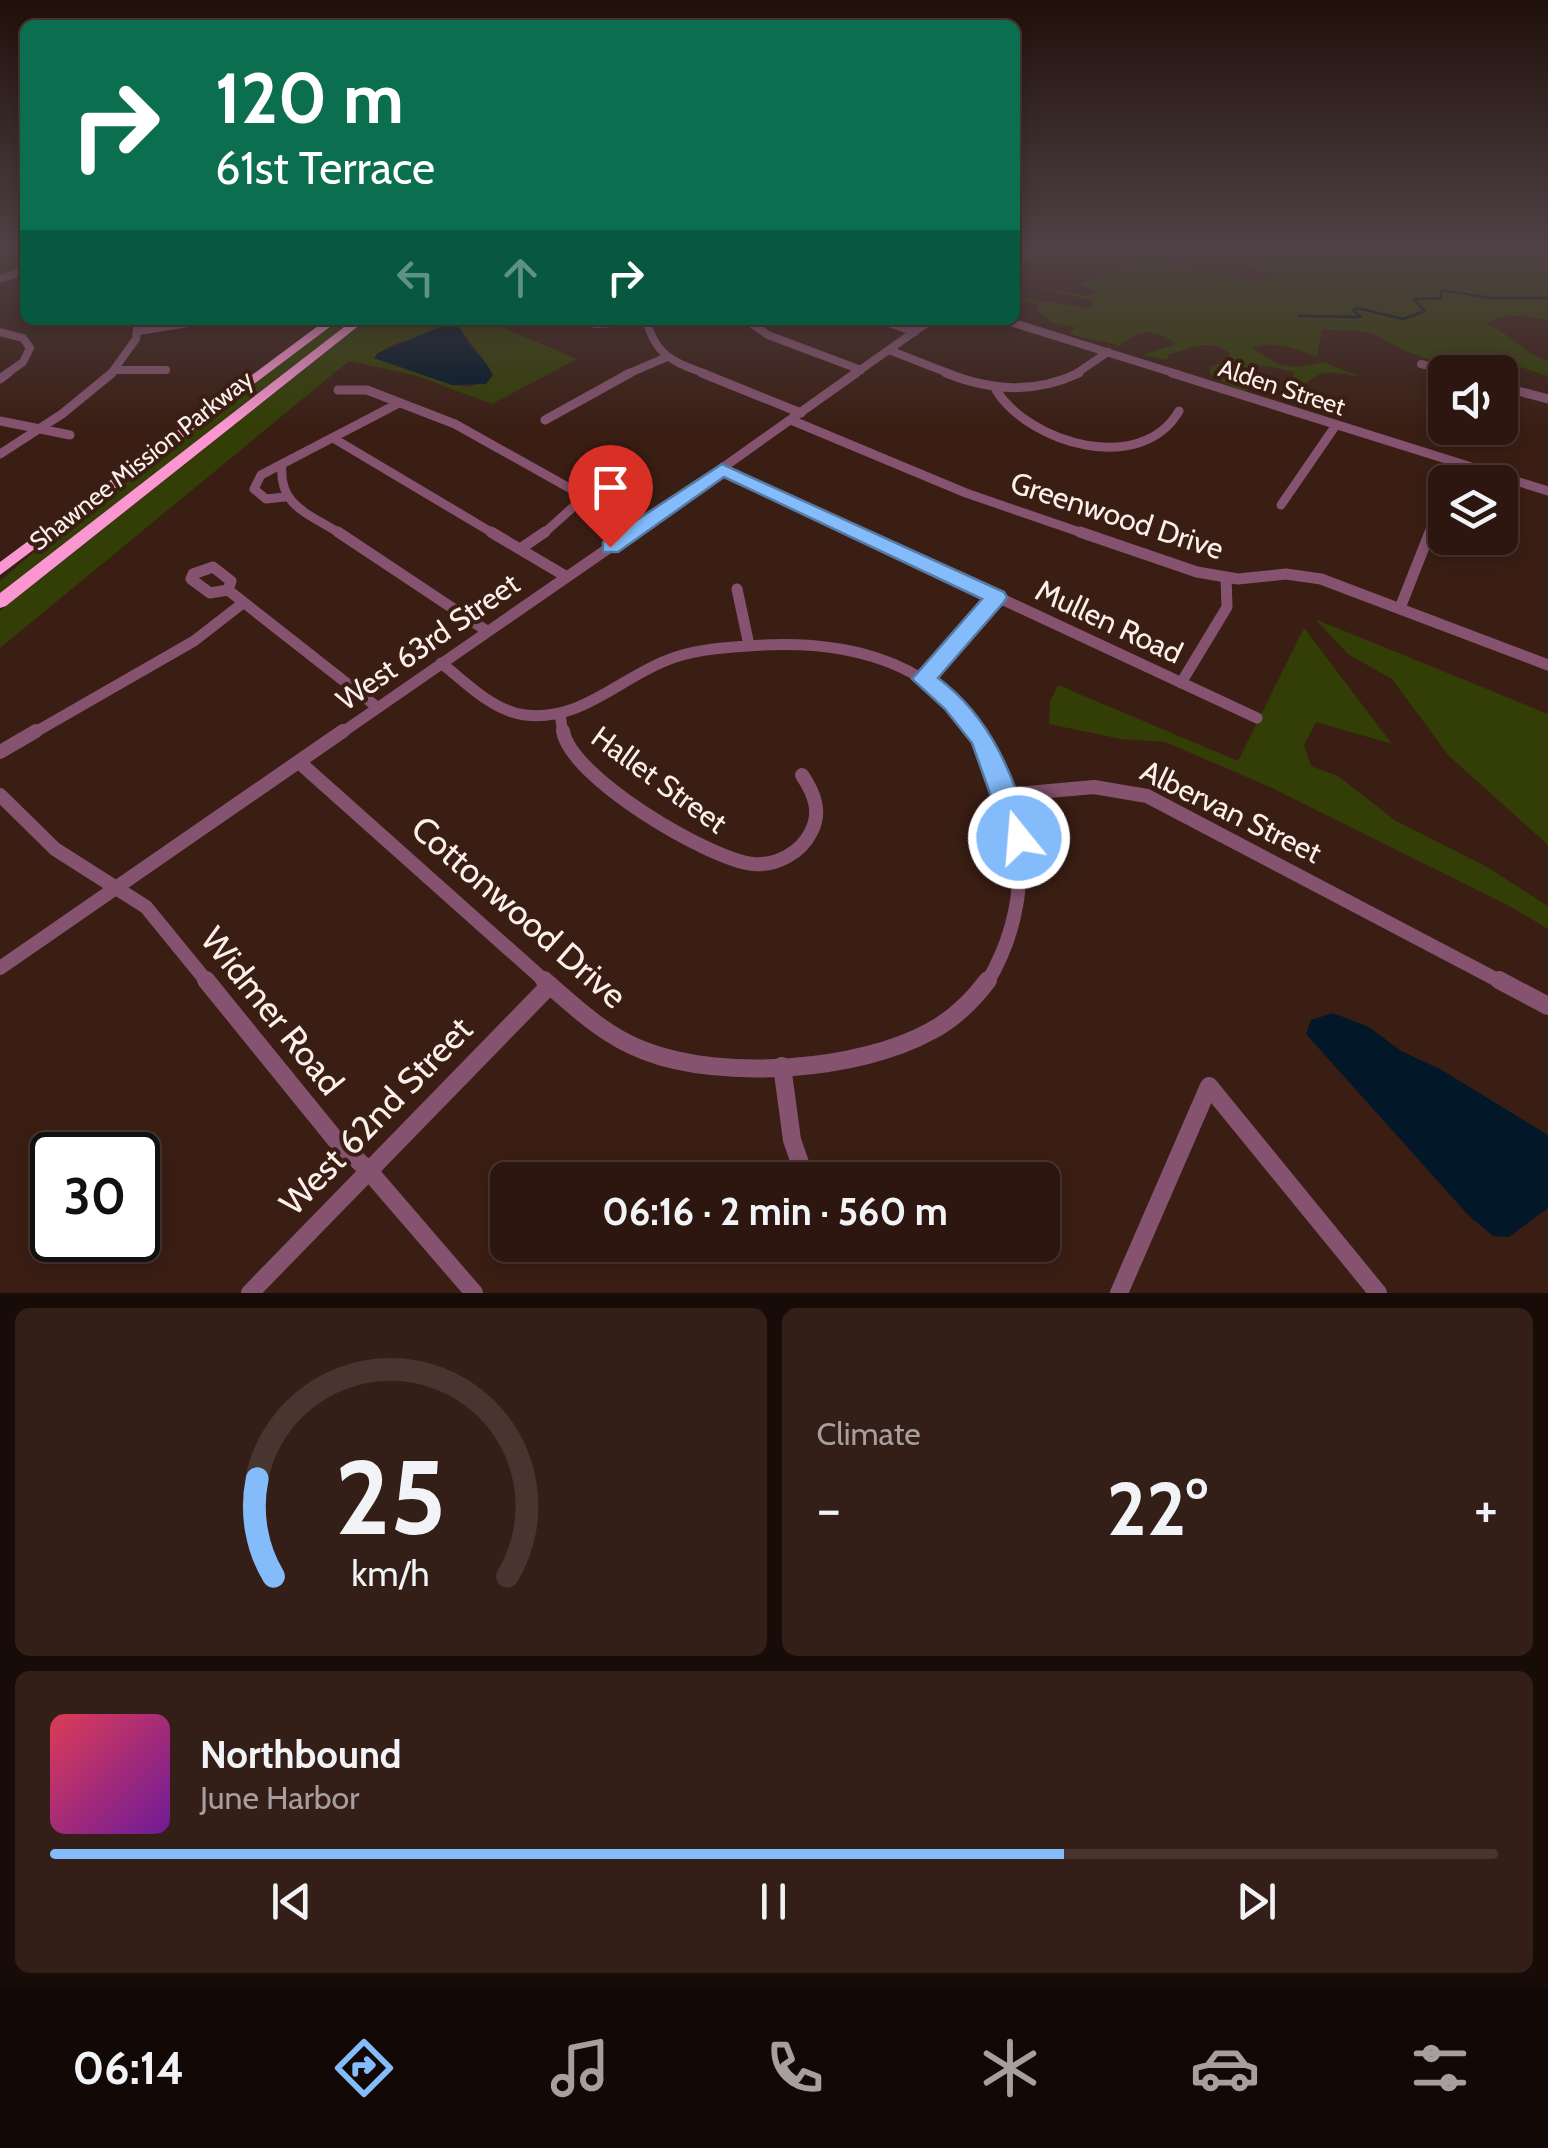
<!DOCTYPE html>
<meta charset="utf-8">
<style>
body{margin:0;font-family:Cabin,sans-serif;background:#341f18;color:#f1f3f6;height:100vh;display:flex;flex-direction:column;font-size:38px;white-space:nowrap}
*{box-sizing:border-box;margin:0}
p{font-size:32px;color:#a69f9e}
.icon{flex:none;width:55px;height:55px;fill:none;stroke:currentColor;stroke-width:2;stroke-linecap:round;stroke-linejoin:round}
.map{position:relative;height:1293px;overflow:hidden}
.side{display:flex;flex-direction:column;gap:15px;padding:15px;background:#180c08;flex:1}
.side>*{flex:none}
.top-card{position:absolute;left:20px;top:20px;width:1000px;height:305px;border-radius:15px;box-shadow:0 5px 15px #0003,0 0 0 2px #48352f;background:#0b6e4f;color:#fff;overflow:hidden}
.buttons{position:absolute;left:1428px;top:355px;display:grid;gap:20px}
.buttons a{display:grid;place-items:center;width:90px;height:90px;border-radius:15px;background:#2c160f;box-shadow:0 5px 15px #0003,0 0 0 2px #48352f;font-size:50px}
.speed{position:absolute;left:30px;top:1132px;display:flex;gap:20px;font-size:50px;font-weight:700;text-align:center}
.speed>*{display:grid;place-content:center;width:130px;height:130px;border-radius:50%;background:#2c160f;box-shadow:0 5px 15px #0003,0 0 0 2px #48352f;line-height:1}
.speed .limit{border:5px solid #111;border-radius:15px;background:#fff;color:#111}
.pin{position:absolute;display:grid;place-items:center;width:85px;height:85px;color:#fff;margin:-102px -42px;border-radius:50% 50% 50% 0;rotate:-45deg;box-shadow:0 0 10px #0007}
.pin .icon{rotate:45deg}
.me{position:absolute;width:110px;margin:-55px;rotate:343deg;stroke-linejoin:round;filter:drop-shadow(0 0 8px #0008)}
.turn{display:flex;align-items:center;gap:35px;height:210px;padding:0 30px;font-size:45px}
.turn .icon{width:130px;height:130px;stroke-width:2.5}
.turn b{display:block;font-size:70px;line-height:85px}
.lanes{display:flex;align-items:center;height:95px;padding:0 30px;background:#0003;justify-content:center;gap:50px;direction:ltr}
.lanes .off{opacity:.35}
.big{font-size:75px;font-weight:800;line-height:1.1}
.side .widget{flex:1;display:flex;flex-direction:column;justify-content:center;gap:15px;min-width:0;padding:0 35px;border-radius:15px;background:#341f18}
.side .dial{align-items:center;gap:0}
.dial svg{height:260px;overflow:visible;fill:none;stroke:#48352f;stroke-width:7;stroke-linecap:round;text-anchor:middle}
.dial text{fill:#f1f3f6;stroke:none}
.song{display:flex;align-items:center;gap:30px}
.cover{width:120px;height:120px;border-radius:15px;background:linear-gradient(135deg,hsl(350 70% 55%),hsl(280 70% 35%))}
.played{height:10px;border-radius:5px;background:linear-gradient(90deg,#84bcfb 70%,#48352f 70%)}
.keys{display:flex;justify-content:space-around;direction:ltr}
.heat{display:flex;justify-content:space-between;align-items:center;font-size:55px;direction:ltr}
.side .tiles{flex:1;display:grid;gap:15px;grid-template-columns:1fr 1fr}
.widget:last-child{grid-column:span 2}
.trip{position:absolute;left:490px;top:1162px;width:570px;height:100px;border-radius:15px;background:#2c160f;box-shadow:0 5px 15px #0003,0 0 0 2px #48352f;font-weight:800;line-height:100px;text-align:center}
.menu{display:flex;height:160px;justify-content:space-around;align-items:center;background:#120906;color:#a69f9e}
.menu .icon{width:70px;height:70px}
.menu .current{color:#84bcfb}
.menu b{font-size:45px;color:#f1f3f6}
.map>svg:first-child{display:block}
.green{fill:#323e05;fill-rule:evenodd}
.water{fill:#021829}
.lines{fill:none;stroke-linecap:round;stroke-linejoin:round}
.stream{stroke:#021829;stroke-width:2.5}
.minor-far4{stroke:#85536f;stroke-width:8}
.minor-far3{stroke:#85536f;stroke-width:9}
.minor-far2{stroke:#85536f;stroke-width:11}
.minor-far1{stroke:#85536f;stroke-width:14}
.minor{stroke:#85536f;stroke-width:18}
.highway{fill:#fa97d1;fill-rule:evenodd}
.route{fill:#84bcfb;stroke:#567aa3;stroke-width:2.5}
.labels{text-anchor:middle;stroke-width:8;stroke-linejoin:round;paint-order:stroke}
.far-street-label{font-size:25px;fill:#fcf0ec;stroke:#3a1e14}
.street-label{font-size:30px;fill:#fcf0ec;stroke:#3a1e14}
.near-street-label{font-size:35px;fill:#fcf0ec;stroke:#3a1e14}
</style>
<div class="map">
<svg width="1548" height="1293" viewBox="0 0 1548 1293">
<rect width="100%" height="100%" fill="#3a1e14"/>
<!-- green -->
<path class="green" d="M1113,247h14l84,27 56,7 7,-8 -23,-4 -3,-6 24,-5 1,-11h275v73c-20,-3 -43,-9 -61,4 25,10 36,29 61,37v15l-68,-22 -15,2 -6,10 -19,-2 -36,-14 -34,-18 -48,-3 -5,28c-22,-9 -43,-17 -65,-9l27,17 18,2 26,-5 38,15c-24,-4 -40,-11 -57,9l-13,-5 3,-9 -28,-6 -24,2 -4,8 11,14 -8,1 -31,-16v-8l15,-6 5,-8c-25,-16 -36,-4 -61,1l-2,6 -25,-5 34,-11c-22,-17 -37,-15 -56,2 -17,-6 -32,-6 -50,-12l5,-7 -23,-4 -15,-14 1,-4 -23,-8 74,11 5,-5 -6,-3 -50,-13 53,9 8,-4 -20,-8 63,-24z
M339,320h13l-352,273v-12l35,-30z
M367,320h118l92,39 -85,45 -78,-29 -65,-14 -349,287v-37zM463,332l28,39 -20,16 -18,-2 -78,-27c19,-23 60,-22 88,-26z
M1315,619l233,95v131l-99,-89 -57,-77 -44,-25z
M1304,628l88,116 -76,-22 -12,23 7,21 27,10 58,45 91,46 61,39v23l-35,-21 -243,-121 -105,-45 -44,-3 -72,-15 1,-22 8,-17 180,76z"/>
<!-- water -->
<path class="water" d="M447,324l13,4c8,19 24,28 33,47l-7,9 -34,1 -78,-27 4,-5z
M1333,1013l36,14 32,24 39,18 108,66v73l-39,29 -16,-1 -24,-20 -163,-182 5,-14z"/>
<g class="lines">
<!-- stream -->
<path class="stream" d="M1299,316l62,1 -8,-7 4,-2 46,11 22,-8 -11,-12 27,-1v-8l50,8h57"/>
<!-- minor-far4 -->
<path class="minor-far4" d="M1015,261l21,-14
M0,279l25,-8
M569,320l28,4 49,-3
M646,320c11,38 27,41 62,55
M746,320l22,15 93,35
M880,320l35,12
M1004,320l176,55
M139,331l67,-11
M0,332l23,6 7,10 -7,14 -18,13
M889,350l64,25
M1421,364l32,8
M116,370h50
M110,375l26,-36 2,-19
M625,375l42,-18
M853,375l78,-55
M1074,375l34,-23"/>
<!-- minor-far3 -->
<path class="minor-far3" d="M702,373l99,40
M946,373c46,18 88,21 133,0
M1172,373l376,118
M0,379l8,-6
M1500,386l48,13
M338,390h29l88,34 125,70 1,6 -39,35
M996,390c34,54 145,86 183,21
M545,420l85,-47
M791,420l175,73 122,42
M0,421l70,14
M333,438l163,97
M0,454l62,-40 50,-41
M282,464l-21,11 -7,14 12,10 19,-2
M723,469l141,66
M1281,505l55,-80
M342,535c-33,-22 -64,-28 -60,-71l117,-61
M628,535l228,-162
M1429,535l5,-12"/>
<!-- minor-far2 -->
<path class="minor-far2" d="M338,532l149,99
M491,532l76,45
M858,532l399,186
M1080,532l117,40 41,7 48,-5 35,5 227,86
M520,549l25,-17
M213,567l18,14 -3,9 -18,3 -19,-14 2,-5z
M737,589l12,56
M228,590l149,117
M1400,608l30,-76
M441,663c25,19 51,48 84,52 54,7 93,-35 140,-54 26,-11 55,-13 83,-15 87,-7 178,9 230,88
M923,679l73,-82
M1181,683l46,-76 -1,-30
M560,714l3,20
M32,734l162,-93 49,-38
M340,734l292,-202"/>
<!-- minor-far1 -->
<path class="minor-far1" d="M563,731c7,46 145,128 190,133 23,2 48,-11 58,-32 11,-20 3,-39 -9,-57
M977,731c50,81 59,169 10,252
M0,752l36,-21
M299,762l248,221
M0,795l55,54 91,58 62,76
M1006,795l88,-8 53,9 356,187
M0,968l343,-237"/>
<!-- minor -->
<path class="minor" d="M206,980l129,159 33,31 106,123
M544,980c32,28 61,56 101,71 77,30 214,20 286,-20 23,-12 42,-31 57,-51
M1499,980l49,26
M782,1066l10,74 14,40
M250,1293l300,-308
M1119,1293l90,-207 169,207"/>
<!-- highway -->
<path class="highway" d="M326,320h13l-339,255v-13z
M353,320h13l-360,286 -6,2v-15z"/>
</g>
<!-- sky -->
<linearGradient id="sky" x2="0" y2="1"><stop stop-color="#20100b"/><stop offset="0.58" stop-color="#4f4145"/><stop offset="1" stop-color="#4f4145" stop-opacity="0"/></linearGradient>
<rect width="1548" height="428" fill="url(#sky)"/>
<!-- route -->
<path class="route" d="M722,464l282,128 3,5 -3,5 -66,76c55,41 74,97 95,160l-4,9 -10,3 -10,-3 -37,-104 -27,-34 -33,-30 70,-80 -258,-122 -106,75h-15v-10z"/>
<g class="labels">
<!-- far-street labels -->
<g class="far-street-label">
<text transform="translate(1282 387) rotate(18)" y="9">Alden Street</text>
<text transform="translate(141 460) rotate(-38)" y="9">Shawnee Mission Parkway</text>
</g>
<!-- street labels -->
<g class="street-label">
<text transform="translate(1117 516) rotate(18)" y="10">Greenwood Drive</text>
<text transform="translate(1109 622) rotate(25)" y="10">Mullen Road</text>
<text transform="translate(428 642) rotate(-35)" y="10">West 63rd Street</text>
<text transform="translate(659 780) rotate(36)" y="10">Hallet Street</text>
<text transform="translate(1231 812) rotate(26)" y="10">Albervan Street</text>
</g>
<!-- near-street labels -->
<g class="near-street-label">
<text transform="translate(519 912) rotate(41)" y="12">Cottonwood Drive</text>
<text transform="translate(272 1011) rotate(51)" y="12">Widmer Road</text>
<text transform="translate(376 1116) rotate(-46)" y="12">West 62nd Street</text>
</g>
</g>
</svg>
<div class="buttons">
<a><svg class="icon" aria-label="sound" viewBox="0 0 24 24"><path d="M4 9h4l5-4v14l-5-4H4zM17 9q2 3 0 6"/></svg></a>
<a><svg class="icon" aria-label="layers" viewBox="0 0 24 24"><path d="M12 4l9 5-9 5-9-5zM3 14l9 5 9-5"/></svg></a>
</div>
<div class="speed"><div class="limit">30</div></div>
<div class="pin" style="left:610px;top:547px;background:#d93025"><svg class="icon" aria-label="arrive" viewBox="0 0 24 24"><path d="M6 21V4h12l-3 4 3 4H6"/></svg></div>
<svg class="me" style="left:1019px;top:838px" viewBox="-20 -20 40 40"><circle r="17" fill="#84bcfb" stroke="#fff" stroke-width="3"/><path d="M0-11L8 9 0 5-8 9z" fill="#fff"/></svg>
<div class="trip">06:16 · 2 min · 560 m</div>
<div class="top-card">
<div class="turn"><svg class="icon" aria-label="right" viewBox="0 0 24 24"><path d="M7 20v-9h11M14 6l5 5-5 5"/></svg><div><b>120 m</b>61st Terrace</div></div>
<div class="lanes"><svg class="icon off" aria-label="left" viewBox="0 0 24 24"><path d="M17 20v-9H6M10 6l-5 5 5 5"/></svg><svg class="icon off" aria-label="ahead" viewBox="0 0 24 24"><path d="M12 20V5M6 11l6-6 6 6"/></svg><svg class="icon" aria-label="right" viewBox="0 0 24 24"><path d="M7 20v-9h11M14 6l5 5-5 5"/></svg></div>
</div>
</div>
<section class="side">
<div class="tiles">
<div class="widget dial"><svg viewBox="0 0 100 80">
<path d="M14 69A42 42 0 1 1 86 69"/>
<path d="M14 69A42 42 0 0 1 9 39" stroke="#84bcfb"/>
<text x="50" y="56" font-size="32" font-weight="700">25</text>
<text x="50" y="72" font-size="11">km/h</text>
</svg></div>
<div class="widget"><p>Climate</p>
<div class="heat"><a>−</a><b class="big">22°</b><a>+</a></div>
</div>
<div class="widget">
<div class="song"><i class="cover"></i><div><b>Northbound</b><p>June Harbor</p></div></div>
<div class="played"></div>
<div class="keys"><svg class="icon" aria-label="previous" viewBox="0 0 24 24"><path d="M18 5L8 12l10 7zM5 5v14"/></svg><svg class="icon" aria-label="pause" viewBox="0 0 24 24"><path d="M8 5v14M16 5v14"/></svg><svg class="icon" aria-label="next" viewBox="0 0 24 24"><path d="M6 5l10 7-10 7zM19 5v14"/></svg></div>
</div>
</div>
</section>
<nav class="menu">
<b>06:14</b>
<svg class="icon current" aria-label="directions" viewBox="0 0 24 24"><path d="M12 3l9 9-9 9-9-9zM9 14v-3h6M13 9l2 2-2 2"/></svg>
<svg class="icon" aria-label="music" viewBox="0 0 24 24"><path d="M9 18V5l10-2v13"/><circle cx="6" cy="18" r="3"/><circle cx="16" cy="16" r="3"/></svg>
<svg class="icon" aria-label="phone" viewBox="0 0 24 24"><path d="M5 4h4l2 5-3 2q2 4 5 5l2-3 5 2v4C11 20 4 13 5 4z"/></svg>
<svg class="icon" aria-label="climate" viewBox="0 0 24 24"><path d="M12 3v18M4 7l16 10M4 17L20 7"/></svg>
<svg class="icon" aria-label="car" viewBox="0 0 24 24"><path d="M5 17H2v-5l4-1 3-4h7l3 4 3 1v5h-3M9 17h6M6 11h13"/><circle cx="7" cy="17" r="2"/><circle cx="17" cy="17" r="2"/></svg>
<svg class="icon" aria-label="filters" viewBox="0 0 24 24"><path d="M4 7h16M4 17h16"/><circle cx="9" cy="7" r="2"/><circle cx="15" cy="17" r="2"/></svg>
</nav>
